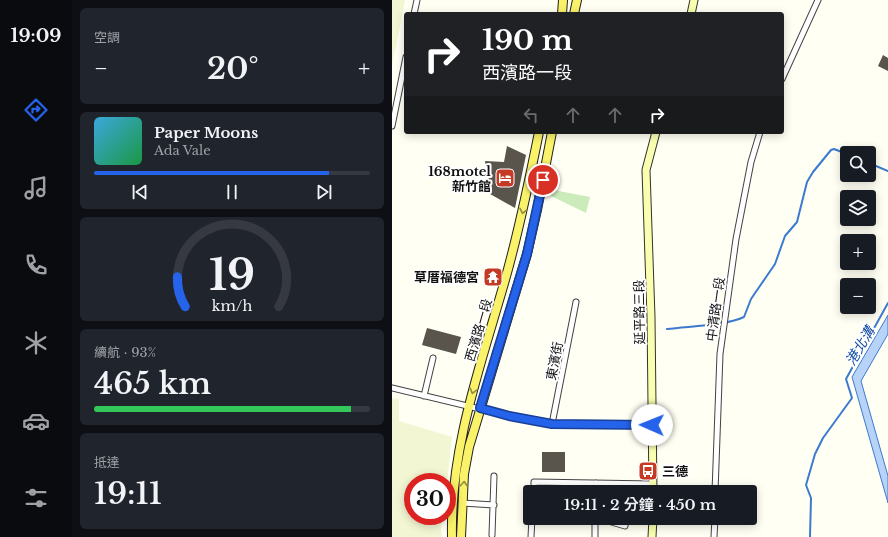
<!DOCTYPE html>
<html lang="zh-TW">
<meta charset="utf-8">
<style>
body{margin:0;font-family:"Libre Baskerville","Noto Sans TC",serif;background:#20242c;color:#f1f3f6;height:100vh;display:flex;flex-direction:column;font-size:15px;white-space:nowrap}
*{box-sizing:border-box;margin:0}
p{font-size:13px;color:#9ea1a6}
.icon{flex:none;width:22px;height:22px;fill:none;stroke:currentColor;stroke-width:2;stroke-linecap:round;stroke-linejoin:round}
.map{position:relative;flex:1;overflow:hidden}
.side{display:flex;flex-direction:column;gap:8px;padding:8px;background:#0d0f14;width:320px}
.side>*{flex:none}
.hud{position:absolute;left:12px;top:12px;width:380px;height:122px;border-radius:4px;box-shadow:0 2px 10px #0003;background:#202124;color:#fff;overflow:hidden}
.fabs{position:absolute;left:448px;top:146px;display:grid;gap:8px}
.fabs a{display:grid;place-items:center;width:36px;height:36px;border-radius:4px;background:#171b24;box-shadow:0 2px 10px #0003;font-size:20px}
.speed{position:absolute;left:12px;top:473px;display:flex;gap:8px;font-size:20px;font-weight:700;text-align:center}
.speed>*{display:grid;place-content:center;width:52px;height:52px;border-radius:50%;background:#171b24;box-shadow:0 2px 10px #0003;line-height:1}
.speed .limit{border:6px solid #d22;background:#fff;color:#111}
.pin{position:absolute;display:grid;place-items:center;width:34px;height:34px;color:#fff;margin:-17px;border:2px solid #fff;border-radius:50%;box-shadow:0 1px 4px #0007}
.me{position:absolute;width:44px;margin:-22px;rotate:271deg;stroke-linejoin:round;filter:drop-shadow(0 0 3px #0008)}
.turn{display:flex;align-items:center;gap:14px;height:84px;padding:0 12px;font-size:18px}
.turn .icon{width:52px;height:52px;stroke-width:2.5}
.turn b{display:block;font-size:28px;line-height:34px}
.lanes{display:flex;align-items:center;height:38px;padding:0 12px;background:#0003;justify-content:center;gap:20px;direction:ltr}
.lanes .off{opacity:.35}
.big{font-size:30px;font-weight:600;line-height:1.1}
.side .widget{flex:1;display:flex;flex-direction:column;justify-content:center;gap:6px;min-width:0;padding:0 14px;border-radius:6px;background:#20242c}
.side .dial{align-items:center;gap:0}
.dial svg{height:104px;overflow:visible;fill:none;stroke:#363941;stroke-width:7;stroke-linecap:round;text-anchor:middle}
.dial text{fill:#f1f3f6;stroke:none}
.song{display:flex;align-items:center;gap:12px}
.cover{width:48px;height:48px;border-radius:6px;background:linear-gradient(135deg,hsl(200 70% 55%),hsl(140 70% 35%))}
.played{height:4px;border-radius:2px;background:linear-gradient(90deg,#2563eb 85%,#363941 85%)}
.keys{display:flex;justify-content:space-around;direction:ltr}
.heat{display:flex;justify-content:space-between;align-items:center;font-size:22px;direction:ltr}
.charge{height:6px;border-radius:3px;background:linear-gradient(90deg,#34c759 93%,#363941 0)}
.trip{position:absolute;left:131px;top:485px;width:234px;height:40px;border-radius:4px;background:#171b24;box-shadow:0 2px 10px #0003;font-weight:600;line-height:40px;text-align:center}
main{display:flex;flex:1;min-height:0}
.tabs{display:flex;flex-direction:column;width:72px;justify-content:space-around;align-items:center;background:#090b0e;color:#9ea1a6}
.tabs .icon{width:28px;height:28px}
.tabs .selected{color:#2563eb}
.tabs b{font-size:18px;color:#f1f3f6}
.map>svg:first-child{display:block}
.farmland{fill:#f2f6d2}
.green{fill:#cbebbb}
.water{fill:#b7d3f7;stroke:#3c7ad0}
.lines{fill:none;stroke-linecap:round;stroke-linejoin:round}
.stream{stroke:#3c7ad0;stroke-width:2}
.building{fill:#59544c}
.street-casing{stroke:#434343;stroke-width:7}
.secondary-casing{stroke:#323232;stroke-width:9}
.primary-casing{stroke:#212121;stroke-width:10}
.street{stroke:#fff;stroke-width:5}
.secondary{stroke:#f9ffae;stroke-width:7}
.primary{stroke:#faf268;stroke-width:8}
.oneway{stroke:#918c40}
.route-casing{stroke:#184099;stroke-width:10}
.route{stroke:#2563eb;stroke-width:7}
.labels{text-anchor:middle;stroke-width:4;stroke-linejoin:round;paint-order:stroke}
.poi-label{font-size:13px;font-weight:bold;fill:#101010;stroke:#fff;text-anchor:end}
.street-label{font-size:13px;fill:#101010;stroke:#fff}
.water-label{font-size:14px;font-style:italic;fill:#154ca6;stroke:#fff}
</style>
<main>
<nav class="tabs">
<b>19:09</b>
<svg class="icon selected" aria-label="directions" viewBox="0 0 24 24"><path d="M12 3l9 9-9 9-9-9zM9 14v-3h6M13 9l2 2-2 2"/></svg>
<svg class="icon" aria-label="music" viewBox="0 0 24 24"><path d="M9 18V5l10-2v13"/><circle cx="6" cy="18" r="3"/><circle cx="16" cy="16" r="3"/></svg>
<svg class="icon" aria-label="phone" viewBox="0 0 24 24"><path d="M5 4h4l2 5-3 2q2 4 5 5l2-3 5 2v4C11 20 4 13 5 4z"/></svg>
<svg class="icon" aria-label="climate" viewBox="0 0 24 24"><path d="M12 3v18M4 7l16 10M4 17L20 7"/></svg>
<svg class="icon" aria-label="car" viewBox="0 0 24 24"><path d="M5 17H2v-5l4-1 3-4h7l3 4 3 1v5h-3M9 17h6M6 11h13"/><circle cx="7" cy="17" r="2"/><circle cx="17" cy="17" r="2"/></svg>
<svg class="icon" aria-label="filters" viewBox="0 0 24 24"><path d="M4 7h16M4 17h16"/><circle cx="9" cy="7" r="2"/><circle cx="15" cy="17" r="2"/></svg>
</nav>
<section class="side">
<div class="widget"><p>空調</p>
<div class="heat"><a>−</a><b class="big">20°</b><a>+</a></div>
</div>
<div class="widget">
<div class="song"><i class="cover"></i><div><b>Paper Moons</b><p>Ada Vale</p></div></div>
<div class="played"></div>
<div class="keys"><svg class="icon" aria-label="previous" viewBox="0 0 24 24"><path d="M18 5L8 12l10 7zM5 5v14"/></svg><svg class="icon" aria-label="pause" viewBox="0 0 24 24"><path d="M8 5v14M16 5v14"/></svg><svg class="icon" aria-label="next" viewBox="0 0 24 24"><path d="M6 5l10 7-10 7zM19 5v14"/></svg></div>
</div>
<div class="widget dial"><svg viewBox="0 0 100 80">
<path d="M14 69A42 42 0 1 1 86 69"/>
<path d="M14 69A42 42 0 0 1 8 46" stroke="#2563eb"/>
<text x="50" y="56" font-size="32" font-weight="700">19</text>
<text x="50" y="72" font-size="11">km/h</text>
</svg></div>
<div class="widget"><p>續航 · 93%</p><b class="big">465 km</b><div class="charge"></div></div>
<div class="widget"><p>抵達</p><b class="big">19:11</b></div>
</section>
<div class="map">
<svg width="496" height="537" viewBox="0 0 496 537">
<rect width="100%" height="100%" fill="#fffff3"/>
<!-- farmland -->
<path class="farmland" d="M0,0h13l-13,66z
M0,398l7,1v22l53,16 -5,45h-34v34h30l-2,12 1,9h-50z"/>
<!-- green -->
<path class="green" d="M156,189l42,8 -4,16 -39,-19z"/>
<!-- water -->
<path class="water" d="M496,315v19l-27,47 27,95v27l-36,-126z"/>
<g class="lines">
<!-- stream -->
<path class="stream" d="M477,163l19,8
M275,329c22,-3 58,-3 77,-12l7,-18 24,-35 10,-28 12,-14 10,-40 6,-10 18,-22 3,-1 13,5
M418,537l1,-39 -5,-13 9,-31 8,-16 29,-40 -6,-19 42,-76"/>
</g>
<!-- building -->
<path class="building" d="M491,55l5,3v13l-10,-5z
M115,146l19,9 -11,53 -25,-14 -5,-33 19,1z
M35,328l34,9 -5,17 -34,-9z
M150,452h23v20h-23z"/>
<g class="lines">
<!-- street casing -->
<g class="street-casing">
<path id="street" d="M22,14l3,-14
M390,79l36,-79
M0,126l14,-69
M0,388l117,28 43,8 100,1
M32,396l9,-38
M160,424l24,-122
M142,492v-10l119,2
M204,492v-9
M323,492l5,-138 16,-115 15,-77 9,-30
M70,503l32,2
M206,518l27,8
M100,535l2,-59
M139,537l1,-19
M203,537v-19
M322,537l1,-19"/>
</g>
<!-- secondary casing -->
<g class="secondary-casing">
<path id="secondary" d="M299,14l3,-14
M261,492l-2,-175 -5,-147 10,-38
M260,537l1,-19"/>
</g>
<!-- primary casing -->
<g class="primary-casing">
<path id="primary" d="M170,14l1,-14
M182,14l3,-14
M60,537c-2,-89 29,-173 53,-257 14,-49 24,-98 34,-148
M69,537l3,-63 5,-27 58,-193 10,-44 15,-78"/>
</g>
<!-- street -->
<use href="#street" class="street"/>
<!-- secondary -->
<use href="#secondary" class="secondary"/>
<!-- primary -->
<use href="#primary" class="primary"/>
</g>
<!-- one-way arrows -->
<defs><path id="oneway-chevron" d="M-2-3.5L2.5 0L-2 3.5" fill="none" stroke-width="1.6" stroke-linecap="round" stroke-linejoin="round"/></defs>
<g class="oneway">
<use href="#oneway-chevron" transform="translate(131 211) rotate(102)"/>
<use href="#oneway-chevron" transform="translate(81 391) rotate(105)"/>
<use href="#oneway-chevron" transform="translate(72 484) rotate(-86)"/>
</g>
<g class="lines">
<!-- route casing -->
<g class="route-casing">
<path id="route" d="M151,180l-16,74 -47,154 29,8 43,8 100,1"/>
</g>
<!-- route -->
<use href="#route" class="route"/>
</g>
<!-- icons -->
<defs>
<g id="hotel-square" transform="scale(1)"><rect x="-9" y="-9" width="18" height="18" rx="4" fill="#c43a24" stroke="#fff"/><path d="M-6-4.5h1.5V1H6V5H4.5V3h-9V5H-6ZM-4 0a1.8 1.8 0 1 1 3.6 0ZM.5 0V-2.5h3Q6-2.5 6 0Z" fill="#fff"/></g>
<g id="temple-square" transform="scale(1)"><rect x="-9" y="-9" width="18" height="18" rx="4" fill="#c43a24" stroke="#fff"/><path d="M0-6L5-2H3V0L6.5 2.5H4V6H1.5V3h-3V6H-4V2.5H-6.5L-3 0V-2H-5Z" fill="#fff"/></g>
<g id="bus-square" transform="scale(1)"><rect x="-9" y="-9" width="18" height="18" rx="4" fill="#c43a24" stroke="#fff"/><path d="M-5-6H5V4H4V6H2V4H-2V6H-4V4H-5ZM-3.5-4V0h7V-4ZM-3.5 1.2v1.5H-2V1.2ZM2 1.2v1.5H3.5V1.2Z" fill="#fff"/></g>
</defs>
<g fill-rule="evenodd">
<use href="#hotel-square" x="113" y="178"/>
<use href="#temple-square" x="101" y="277"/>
<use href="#bus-square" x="256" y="471"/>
</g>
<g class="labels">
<!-- poi labels -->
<g class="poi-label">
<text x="99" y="176">168motel<tspan x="99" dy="15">新竹館</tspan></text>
<text x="87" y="282">草厝福德宮</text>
<text x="270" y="476" text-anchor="start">三德</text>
</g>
<!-- street labels -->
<g class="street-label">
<text transform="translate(323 309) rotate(-82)" y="5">中清路一段</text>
<text transform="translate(247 312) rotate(-91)" y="5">延平路三段</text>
<text transform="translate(86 330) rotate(-74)" y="5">西濱路一段</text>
<text transform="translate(162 361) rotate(-79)" y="5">東濱街</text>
</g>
<!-- water labels -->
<g class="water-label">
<text transform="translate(468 346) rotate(-59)" y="5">港北溝</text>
</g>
</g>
</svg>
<div class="fabs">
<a><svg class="icon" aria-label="search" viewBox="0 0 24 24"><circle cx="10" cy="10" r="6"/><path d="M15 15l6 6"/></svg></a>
<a><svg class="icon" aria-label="layers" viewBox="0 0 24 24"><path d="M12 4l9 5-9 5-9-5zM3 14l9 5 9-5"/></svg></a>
<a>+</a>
<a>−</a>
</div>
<div class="speed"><div class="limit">30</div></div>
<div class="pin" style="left:151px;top:180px;background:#d93025"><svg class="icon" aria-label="arrive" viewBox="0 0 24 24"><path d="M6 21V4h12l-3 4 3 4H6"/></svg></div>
<svg class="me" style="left:260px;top:425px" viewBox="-20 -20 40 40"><circle r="19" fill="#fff"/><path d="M0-13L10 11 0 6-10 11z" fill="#2563eb"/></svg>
<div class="trip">19:11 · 2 分鐘 · 450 m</div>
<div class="hud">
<div class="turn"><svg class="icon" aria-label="right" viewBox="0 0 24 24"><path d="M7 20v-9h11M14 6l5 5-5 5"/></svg><div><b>190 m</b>西濱路一段</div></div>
<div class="lanes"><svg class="icon off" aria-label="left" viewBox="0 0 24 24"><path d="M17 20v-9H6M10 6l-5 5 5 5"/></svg><svg class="icon off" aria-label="ahead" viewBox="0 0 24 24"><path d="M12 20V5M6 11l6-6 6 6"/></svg><svg class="icon off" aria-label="ahead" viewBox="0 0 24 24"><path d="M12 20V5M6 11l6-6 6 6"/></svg><svg class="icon" aria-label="right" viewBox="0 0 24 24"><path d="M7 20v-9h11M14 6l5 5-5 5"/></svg></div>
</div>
</div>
</main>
